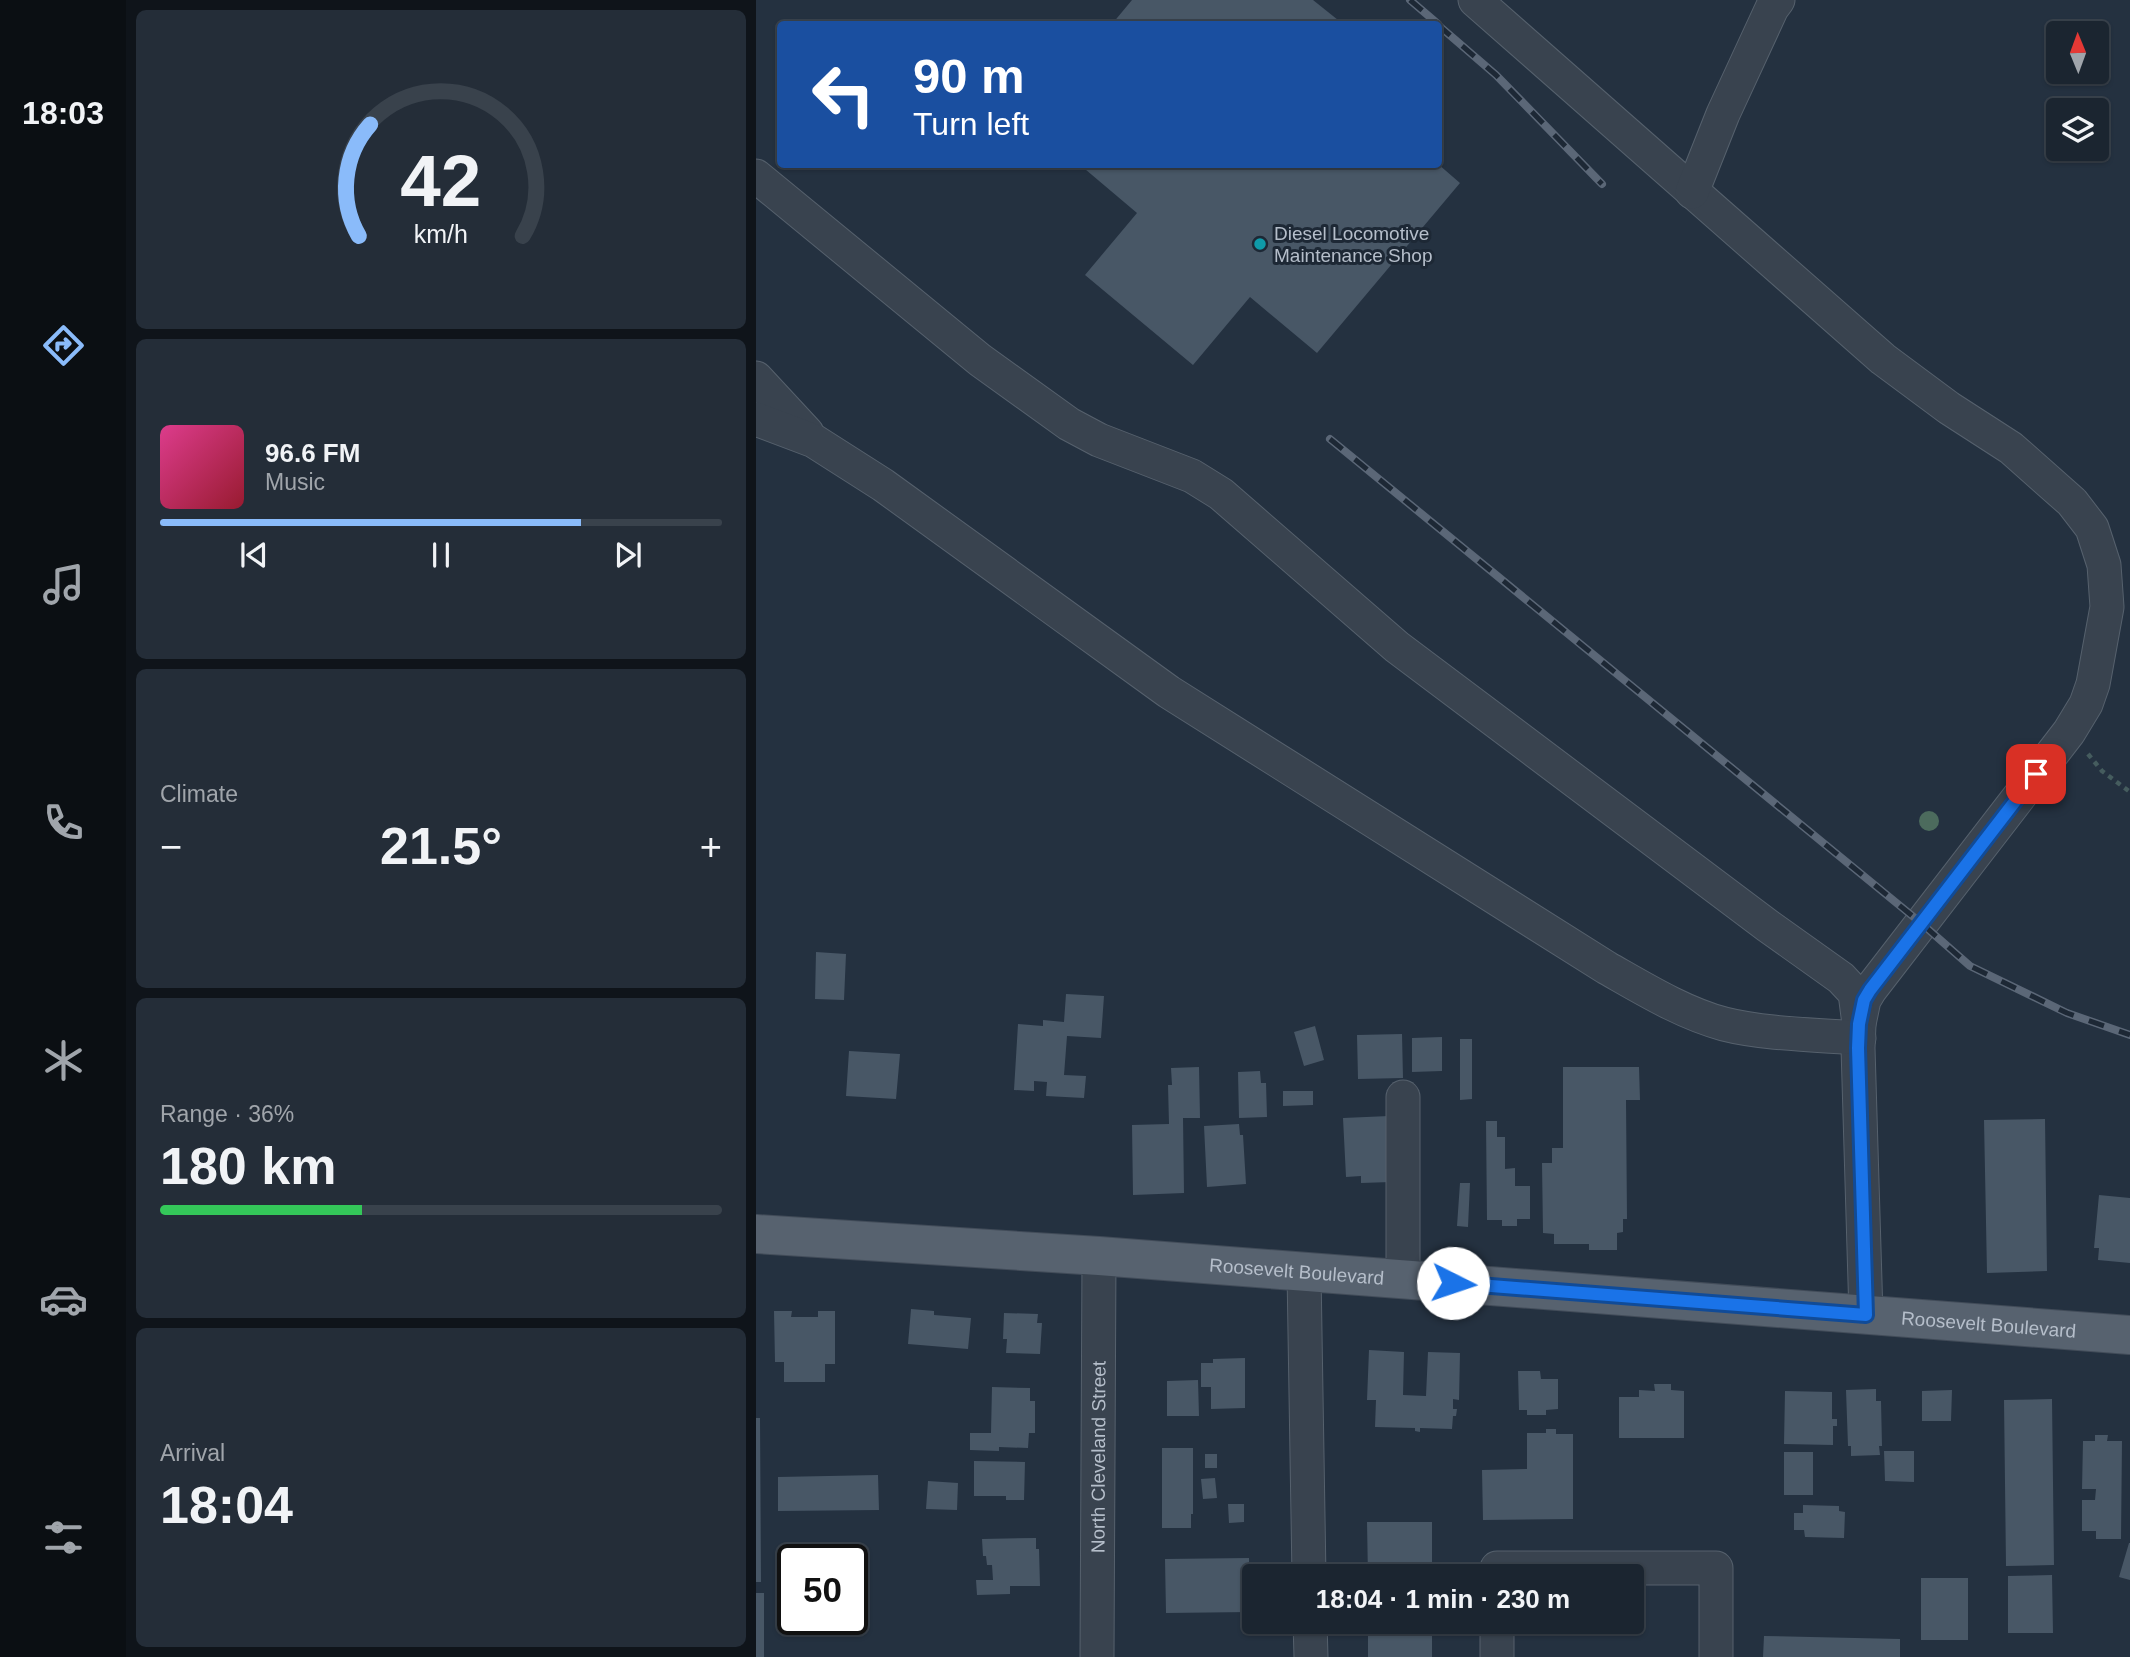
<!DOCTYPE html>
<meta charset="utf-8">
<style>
body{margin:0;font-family:Arial,sans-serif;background:#242d38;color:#f1f3f6;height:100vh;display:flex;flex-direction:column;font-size:26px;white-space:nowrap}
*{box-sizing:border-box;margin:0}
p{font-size:23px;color:#a0a5ab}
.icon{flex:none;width:38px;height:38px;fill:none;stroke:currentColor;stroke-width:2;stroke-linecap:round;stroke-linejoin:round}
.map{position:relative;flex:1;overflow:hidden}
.side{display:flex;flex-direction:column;gap:10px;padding:10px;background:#0f141a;width:630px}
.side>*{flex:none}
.banner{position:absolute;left:21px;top:21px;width:665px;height:147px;border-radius:7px;box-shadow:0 2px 5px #0004,0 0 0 2px #39424c;background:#1a4fa0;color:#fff;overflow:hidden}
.needle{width:46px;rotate:359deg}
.controls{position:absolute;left:1290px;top:21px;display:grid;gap:14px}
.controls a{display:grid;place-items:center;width:63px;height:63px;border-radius:7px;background:#1b2530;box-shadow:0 2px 5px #0004,0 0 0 2px #39424c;font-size:35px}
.speed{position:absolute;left:21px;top:1544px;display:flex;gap:14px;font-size:35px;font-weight:700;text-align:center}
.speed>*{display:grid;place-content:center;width:91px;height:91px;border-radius:50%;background:#1b2530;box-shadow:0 2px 5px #0004,0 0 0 2px #39424c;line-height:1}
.speed .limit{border:4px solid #111;border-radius:10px;background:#fff;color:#111}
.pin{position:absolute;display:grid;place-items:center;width:60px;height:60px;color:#fff;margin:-30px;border-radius:14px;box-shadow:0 4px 10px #0006}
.me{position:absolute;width:77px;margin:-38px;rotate:94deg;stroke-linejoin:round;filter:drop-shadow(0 0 5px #0008)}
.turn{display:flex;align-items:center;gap:24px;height:147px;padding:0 21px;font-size:32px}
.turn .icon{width:91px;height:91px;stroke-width:2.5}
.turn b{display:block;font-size:49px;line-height:60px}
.big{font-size:52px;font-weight:700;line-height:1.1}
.side .card{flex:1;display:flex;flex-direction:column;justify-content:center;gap:10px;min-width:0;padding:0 24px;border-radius:10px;background:#242d38}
.side .dial{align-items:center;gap:0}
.dial svg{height:182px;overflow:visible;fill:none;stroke:#39424c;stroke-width:7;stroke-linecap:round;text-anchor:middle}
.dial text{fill:#f1f3f6;stroke:none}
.song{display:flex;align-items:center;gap:21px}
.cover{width:84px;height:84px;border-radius:10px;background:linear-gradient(135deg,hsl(330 70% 55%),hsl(350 70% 35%))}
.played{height:7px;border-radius:4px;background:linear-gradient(90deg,#8abbfa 75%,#39424c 75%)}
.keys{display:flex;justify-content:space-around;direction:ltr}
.heat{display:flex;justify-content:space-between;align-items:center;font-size:38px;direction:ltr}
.charge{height:10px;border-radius:5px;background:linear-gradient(90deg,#34c759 36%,#39424c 0)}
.trip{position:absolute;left:486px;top:1564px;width:402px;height:70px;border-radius:7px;background:#1b2530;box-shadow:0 2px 5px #0004,0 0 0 2px #39424c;font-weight:700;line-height:70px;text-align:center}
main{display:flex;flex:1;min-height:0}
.tab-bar{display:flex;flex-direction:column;width:126px;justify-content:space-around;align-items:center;background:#0b0f13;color:#a0a5ab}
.tab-bar .icon{width:49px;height:49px}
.tab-bar .on{color:#8abbfa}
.tab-bar b{font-size:32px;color:#f1f3f6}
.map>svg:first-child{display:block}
.building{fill:#485766}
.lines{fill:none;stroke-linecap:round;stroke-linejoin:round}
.minor-casing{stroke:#56616d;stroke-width:35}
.major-casing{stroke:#424c59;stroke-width:40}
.path{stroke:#455c5e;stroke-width:4.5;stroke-dasharray:5 5;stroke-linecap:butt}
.minor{stroke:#39434f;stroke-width:33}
.major{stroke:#57626f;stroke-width:38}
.rail-casing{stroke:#5b6777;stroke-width:8}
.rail{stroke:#1d2835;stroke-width:5;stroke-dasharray:16;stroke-linecap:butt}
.tree{fill:#4c6b5d}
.route-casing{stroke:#114b97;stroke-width:18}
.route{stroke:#1a73e8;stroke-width:12}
.culture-dot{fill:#0f9aa8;stroke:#1d2835;stroke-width:2.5}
.labels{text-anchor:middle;stroke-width:6;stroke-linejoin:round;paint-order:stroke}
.poi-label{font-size:19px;fill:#b5beca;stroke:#1d2835;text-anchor:start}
.street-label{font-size:19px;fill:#b5beca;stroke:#1d2835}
</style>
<main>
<nav class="tab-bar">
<b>18:03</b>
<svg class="icon on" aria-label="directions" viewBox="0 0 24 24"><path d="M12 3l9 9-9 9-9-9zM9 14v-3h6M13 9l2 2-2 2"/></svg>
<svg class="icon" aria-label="music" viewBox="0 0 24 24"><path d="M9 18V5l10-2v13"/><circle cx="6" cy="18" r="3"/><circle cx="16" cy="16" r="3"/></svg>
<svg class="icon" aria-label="phone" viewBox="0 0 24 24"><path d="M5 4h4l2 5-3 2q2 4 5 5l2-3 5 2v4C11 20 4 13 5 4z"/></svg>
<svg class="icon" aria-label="climate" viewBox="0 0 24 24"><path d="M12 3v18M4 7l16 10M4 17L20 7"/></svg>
<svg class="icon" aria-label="car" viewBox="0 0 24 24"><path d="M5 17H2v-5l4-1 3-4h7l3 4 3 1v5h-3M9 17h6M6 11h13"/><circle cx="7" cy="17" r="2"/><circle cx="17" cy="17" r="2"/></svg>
<svg class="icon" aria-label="filters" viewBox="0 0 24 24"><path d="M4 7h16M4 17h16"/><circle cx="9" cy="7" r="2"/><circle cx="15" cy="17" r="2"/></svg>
</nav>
<section class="side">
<div class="card dial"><svg viewBox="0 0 100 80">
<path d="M14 69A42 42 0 1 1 86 69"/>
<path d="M14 69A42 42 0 0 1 19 20" stroke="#8abbfa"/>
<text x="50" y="56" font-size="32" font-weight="700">42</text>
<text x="50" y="72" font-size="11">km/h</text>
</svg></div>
<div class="card">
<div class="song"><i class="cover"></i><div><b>96.6 FM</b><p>Music</p></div></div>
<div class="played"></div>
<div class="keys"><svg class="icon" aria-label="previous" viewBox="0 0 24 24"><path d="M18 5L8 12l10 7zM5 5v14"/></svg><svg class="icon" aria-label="pause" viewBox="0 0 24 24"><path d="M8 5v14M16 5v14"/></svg><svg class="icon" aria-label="next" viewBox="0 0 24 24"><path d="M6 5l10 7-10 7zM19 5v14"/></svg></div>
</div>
<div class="card"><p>Climate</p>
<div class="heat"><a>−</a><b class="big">21.5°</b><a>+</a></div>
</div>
<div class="card"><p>Range · 36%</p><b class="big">180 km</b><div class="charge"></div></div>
<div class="card"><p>Arrival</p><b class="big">18:04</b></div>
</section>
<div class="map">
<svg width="1374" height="1657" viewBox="0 0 1374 1657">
<rect width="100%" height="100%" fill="#243140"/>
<!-- building -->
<path class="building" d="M376,0h181l30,24h-231z
M323,164h359l22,19 -143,170 -67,-56 -57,68 -108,-90 52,-62z
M60,952l30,2 -2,46 -29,-1z
M310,994l38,2 -3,42 -34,-2 -3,39 22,1 -2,22 -38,-2 1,-14 -13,-1v10l-20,-1 4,-66 25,2v-6l21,2z
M559,1026l9,34 -20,6 -10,-34z
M646,1034l1,44 -45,1 -1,-44z
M686,1037v34l-30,1v-34z
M704,1039h12v60l-12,1z
M93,1051l51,3 -4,45 -50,-3z
M443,1067l1,51h-17l1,75 -51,2 -1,-70 37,-1 -1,-39h4l-1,-17z
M807,1067h76l1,33h-14l1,119h-4v13l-6,1v17h-28v-6h-35v-10l-11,-1 -1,-70h10v-15h11z
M504,1071l1,12h5l1,34 -28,1 -1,-46z
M527,1091h30v14l-30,1z
M633,1116l2,66 -30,1v-7l-15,1 -3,-59z
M1289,1119l2,152 -60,2 -3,-153z
M730,1121h11v16h8v32l10,-1v18h15v33h-13v7h-15v-6h-15z
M483,1124l1,11h3l3,49 -39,3 -3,-61z
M704,1183h10l-2,44 -11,-1z
M1343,1195l31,3v65l-32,-3 1,-12h-5z
M155,1309l23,2v4l37,3 -3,31 -60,-5z
M18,1311h18l-1,6h27v-6h17v53h-10v18h-41v-20h-9z
M248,1313l34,1 -1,9h5l-2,31 -34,-1 1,-14h-4z
M613,1350l35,2 -1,43 23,1 2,-44 32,1 -1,47 -6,-1v10h4l-1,7h-3l-1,13 -32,-1v4l-5,-1v-3l-40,-1 1,-27h-9z
M489,1358v50l-34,1v-22h-10v-24h12v-4z
M762,1371h22l1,8h17v30l-12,1v5h-19v-5h-8z
M442,1380l1,36h-32v-35z
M898,1384h17v6l13,1v47h-65v-41h20v-7l16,1z
M236,1387l38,1v13h5v32h-6l-1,15 -29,-1v4l-29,-1v-17h21z
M1120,1389v12h5l1,45h-3l1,9 -29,1v-10h-3l-2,-56z
M1196,1390l-1,31h-29v-30z
M1029,1391l47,1v27h5v7h-4v19l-49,-1z
M1296,1399l2,166 -48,1 -2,-166z
M0,1418h4l1,164h-5z
M790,1429h10v5h17v85l-90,1 -1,-50 45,-1v-36h19z
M1339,1435h13l-1,6h15l-1,98h-25v-8h-14v-31h13l1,-11h-14l1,-48h12z
M406,1448h31v66h-2v14h-29z
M1128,1451h30v31l-29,-1z
M1028,1452h29v43h-29z
M449,1454h12v14h-12z
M218,1461l51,1 -1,38h-18v-4h-32z
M122,1475l1,35 -101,1v-34z
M459,1478l2,20 -14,1 -2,-20z
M172,1481l30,2 -1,27 -31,-1z
M472,1504h16v18l-15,1z
M1047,1505l36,1v5l6,1 -1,26 -39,-1 -1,-7h-10v-17h9z
M611,1522h65v55h-64z
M280,1538v11h3l1,37h-30v8l-33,1 -1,-15h17l-1,-15h-5l-1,-9h-3l-1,-17z
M1373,1543h1v37l-11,-3z
M493,1558l1,54 -84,1 -1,-54z
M1296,1575l1,58h-45v-57z
M1165,1578h47v62h-47z
M0,1593h8v64h-8z
M612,1622h64v35h-64z
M1008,1636l136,3v18h-137z"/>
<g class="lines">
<!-- minor casing -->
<g class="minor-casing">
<g id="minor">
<path d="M719,0l408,359 66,49 62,40 61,54 20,26 12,37 3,42 -14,77 -7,20 -17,28 -199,258 -6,10 -5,24 -1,24 8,267"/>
<path d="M0,176l224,184 89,64 30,16 93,36 29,18 176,153 371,279 73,52 14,15 4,31"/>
<path d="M936,192l31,-78 49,-106 6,-8"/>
<path d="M0,378l51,55"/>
<path d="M0,419l58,22 69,44 286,207 438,276c37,21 76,45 117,56 39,10 94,11 135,14"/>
<path d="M647,1097v182"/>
<path d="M548,1272l5,305"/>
<path d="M741,1577v-9h219v89"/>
<path d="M554,1622l1,35"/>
<path id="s1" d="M341,1657l2,-401"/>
<path d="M741,1657v-35"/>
</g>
</g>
<!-- major casing -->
<g class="major-casing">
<g id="major">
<path id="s2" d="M0,1234l343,22 1031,79"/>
</g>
</g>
<!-- path -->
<path class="path" d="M1332,754l14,17 28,21"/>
<!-- minor -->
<use href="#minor" class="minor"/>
<!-- major -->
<use href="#major" class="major"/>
<!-- rail casing -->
<g class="rail-casing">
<path id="rail" d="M654,0l28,24
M682,25l58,50 106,109
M574,439l591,484 49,43 97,47 63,22"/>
</g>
<!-- rail -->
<use href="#rail" class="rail"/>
</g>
<!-- trees -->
<circle class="tree" cx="1173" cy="821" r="10"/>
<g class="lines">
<!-- route casing -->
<g class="route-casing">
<path id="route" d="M697,1283l413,32 -8,-267 1,-24 5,-24 6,-10 166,-216"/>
</g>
<!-- route -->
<use href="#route" class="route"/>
</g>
<!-- markers -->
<circle class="culture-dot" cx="504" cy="244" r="7"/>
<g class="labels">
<!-- poi labels -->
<g class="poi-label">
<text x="518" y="240">Diesel Locomotive<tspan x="518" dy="22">Maintenance Shop</tspan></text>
</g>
<!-- street labels -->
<g class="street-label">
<text dy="7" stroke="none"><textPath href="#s2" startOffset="542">Roosevelt Boulevard</textPath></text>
<text dy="7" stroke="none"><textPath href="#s2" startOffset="1236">Roosevelt Boulevard</textPath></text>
<text dy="7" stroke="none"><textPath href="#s1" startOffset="200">North Cleveland Street</textPath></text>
</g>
</g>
</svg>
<div class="controls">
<a><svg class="needle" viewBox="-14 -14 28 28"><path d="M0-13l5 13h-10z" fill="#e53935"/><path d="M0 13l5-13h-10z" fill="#a0a5ab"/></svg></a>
<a><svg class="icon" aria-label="layers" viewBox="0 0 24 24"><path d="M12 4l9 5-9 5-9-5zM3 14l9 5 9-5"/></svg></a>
</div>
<div class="speed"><div class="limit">50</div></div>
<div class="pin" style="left:1280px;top:774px;background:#d93025"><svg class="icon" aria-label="arrive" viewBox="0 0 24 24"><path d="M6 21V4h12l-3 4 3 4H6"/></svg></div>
<svg class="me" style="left:697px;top:1283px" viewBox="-20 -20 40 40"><circle r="19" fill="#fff"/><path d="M0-13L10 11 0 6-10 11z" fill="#1a73e8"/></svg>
<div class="trip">18:04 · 1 min · 230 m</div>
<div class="banner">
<div class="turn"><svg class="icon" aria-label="left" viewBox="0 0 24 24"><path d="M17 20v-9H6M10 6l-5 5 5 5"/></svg><div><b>90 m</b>Turn left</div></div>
</div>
</div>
</main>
